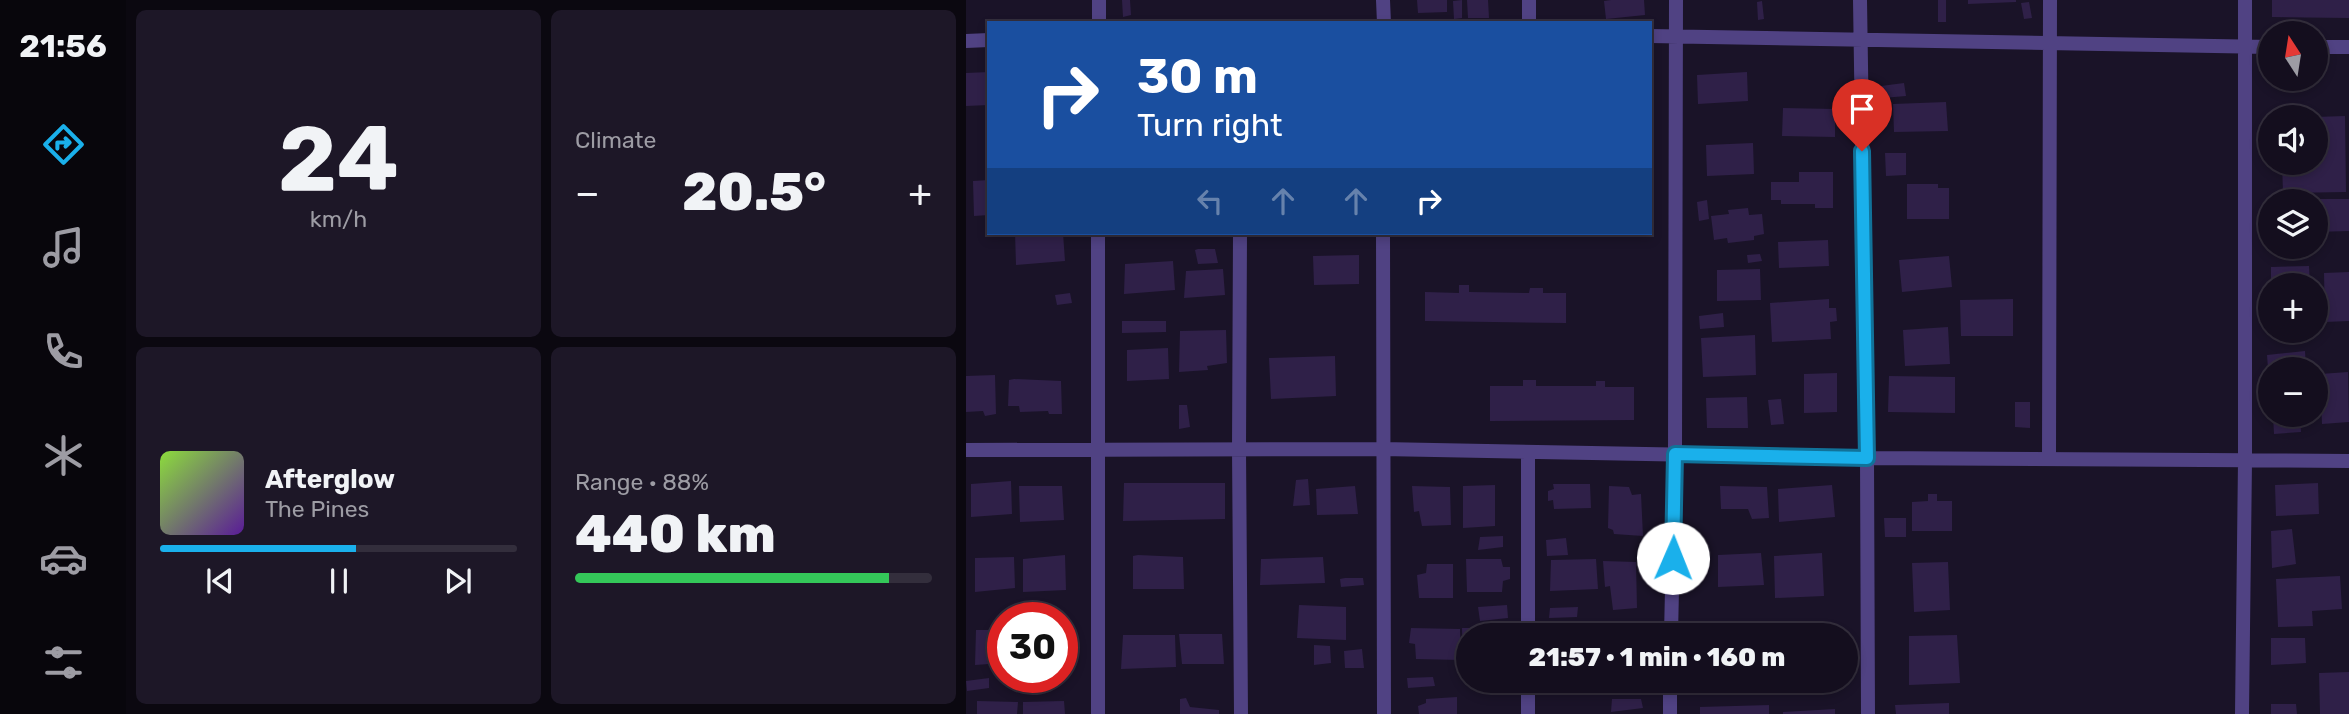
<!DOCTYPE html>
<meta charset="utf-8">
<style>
body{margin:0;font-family:Rubik,sans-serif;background:#1d1727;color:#f1f3f6;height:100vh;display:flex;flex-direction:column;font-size:26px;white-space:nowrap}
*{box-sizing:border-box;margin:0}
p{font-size:23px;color:#9d9ca4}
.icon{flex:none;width:38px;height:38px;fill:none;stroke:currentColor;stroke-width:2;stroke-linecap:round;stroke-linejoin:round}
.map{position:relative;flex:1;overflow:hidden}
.side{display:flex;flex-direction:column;gap:10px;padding:10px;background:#0b0810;width:840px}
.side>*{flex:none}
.banner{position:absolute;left:21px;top:21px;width:665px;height:214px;border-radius:0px;box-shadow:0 4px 10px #0003,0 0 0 2px #332e3c;background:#1a4fa0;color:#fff;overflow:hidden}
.needle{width:46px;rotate:348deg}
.tools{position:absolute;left:1292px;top:21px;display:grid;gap:14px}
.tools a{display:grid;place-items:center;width:70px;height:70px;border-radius:50%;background:#140e1e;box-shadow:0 4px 10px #0003,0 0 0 2px #332e3c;font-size:35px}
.speed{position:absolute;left:21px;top:602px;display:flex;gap:14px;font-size:35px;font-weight:700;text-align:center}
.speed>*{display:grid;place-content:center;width:91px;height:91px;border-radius:50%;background:#140e1e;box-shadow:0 4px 10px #0003,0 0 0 2px #332e3c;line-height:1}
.speed .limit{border:10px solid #d22;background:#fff;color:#111}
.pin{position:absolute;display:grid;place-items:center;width:60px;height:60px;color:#fff;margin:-72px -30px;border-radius:50% 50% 50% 0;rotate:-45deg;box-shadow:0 0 7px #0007}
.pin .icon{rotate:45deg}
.me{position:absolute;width:77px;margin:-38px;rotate:1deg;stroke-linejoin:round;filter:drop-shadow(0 0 5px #0008)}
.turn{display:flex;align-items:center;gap:24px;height:147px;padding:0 35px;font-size:32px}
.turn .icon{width:91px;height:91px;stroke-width:2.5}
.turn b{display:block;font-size:49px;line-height:60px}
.lanes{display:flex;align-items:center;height:66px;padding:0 35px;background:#0003;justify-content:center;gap:35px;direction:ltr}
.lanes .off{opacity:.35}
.big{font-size:52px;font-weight:800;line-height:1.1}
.side .tile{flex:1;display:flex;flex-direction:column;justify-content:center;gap:10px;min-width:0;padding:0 24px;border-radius:10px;background:#1d1727}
.side .dial{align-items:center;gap:0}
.dial b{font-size:91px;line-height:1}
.song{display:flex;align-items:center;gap:21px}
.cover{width:84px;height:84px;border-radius:10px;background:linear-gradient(135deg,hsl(90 70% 55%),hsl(270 70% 35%))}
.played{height:7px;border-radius:4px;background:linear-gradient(90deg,#1ab0eb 55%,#332e3c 55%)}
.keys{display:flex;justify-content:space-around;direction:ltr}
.heat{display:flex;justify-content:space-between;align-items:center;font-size:38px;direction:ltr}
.charge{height:10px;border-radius:5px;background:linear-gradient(90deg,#34c759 88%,#332e3c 0)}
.side .tiles{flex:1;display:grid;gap:10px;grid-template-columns:repeat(2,1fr)}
.trip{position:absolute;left:490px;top:623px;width:402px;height:70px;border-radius:35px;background:#140e1e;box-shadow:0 4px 10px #0003,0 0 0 2px #332e3c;font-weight:800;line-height:70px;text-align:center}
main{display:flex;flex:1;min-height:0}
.dock{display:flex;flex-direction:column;width:126px;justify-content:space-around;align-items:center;background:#08060c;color:#9d9ca4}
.dock .icon{width:49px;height:49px}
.dock .on{color:#1ab0eb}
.dock b{font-size:32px;color:#f1f3f6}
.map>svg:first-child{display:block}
.building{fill:#2f2048}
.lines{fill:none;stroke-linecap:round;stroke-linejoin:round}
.minor{stroke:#504283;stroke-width:14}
.route-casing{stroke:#117299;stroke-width:18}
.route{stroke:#1ab0eb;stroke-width:12}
</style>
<main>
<nav class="dock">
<b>21:56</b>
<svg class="icon on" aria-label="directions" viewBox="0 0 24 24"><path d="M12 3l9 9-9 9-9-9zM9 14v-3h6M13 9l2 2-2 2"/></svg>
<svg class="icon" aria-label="music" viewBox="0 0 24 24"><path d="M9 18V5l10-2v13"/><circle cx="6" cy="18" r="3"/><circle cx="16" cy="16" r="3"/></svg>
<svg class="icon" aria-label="phone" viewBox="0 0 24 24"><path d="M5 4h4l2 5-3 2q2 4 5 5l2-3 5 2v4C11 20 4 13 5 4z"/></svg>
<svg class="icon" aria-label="climate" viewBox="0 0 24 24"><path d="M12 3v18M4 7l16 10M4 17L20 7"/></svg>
<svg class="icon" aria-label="car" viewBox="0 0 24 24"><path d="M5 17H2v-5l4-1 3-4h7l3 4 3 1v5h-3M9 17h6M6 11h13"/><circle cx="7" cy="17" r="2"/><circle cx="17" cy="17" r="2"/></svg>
<svg class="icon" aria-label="filters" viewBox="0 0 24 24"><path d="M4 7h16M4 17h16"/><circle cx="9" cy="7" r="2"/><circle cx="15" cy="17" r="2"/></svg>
</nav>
<section class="side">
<div class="tiles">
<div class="tile dial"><b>24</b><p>km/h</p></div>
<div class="tile"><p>Climate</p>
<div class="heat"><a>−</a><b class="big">20.5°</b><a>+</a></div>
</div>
<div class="tile">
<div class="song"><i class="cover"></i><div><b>Afterglow</b><p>The Pines</p></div></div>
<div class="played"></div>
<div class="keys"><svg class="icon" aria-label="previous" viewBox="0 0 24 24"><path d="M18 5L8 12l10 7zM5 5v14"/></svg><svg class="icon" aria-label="pause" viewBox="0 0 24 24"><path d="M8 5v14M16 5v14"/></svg><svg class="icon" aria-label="next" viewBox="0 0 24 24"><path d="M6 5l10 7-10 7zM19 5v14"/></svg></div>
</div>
<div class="tile"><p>Range · 88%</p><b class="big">440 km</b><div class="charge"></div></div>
</div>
</section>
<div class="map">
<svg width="1383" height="714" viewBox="0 0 1383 714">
<rect width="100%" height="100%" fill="#1a1328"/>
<!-- building -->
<path class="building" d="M156,0h8l1,15 -8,2z
M451,0h30v12l-29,1z
M496,0v18l-8,1 -1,-18z
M501,0h21l1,18h-21z
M645,0h33l1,15 -39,4 -2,-18z
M972,0h8v22h-8z
M1002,0h48v2l-48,2z
M1306,0h77v18l-77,-1z
M796,1l2,18 -6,1 -1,-18z
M1063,2l3,16 -8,1 -3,-16z
M23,72v33l-23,1v-33z
M781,72l1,29 -50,3 -1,-29z
M938,83l2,13 -23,2 -2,-12z
M980,102l2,29 -54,1 -1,-28z
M817,108l52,1v28l-53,-1z
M1379,116l1,76 -63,1 -1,-30h33v-46z
M787,143l1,31 -47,2 -1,-31z
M919,153h21v22l-20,1z
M833,172h34v36h-18v-4h-34v-4h-10v-18h28z
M23,180v35l-15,1 -1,-35z
M941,184h31v4h11v31h-42z
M1349,199h34v32l-34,1z
M741,200l2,19 -10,2 -2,-19z
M782,208l1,7 13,-1 2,20 -10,2v4l-26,3 -1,-5 -13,2 -3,-24 18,-2 -1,-4z
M49,233h48l2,28 -49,4z
M862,240l1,26 -50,2 -1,-26z
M232,249h17l3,14 -20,1 -3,-14z
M794,254l2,7 -14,2 -1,-8z
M393,255v29l-45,1 -1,-29z
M983,256l3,31 -50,5 -3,-32z
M207,261l2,29 -51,4 1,-30z
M1343,266l1,19h-39v-18z
M257,269l2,26 -41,3 2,-27z
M794,269l1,31 -44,1v-31z
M1383,272v49l-24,1 -1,-49z
M493,285h10v7l60,1 1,-5h13v5h23v30l-141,-2v-29l34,1z
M104,293l2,10 -15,2 -2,-10z
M863,299v9h7l1,13 -7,1 1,17 -59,3 -2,-39z
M1047,299v37h-52l-1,-36z
M757,313l1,14 -24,2 -1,-13z
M156,321h44v11l-44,1z
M982,327l2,37 -45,2 -2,-36z
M260,330l1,33 -20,3 1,4 -29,2 1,-41z
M789,335l1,40 -53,2 -2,-39z
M202,348l1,31 -42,2v-31z
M1339,351l1,18h-38l-1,-14z
M369,356l1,40 -65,3 -2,-41z
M1382,372l1,50 -27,2 -2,-50z
M871,373v39l-33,1v-39z
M29,375l1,39 -11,2 -2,-5 -17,1v-36z
M923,376l66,1v36l-67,-1z
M48,379l47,2 1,33h-13l-1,-3 -28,1 -1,-6h-11l1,-26z
M557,380h13v6h60v-5h9v6h29v33l-144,1v-35h33z
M781,397l1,31h-41l-1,-30z
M815,399l3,25 -13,1 -3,-25z
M1049,402h15v26l-15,-1z
M213,405h8l3,22 -11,2z
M1307,415h27l1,17 -27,2z
M342,479l2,26 -17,1 3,-26z
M45,481l1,33 -41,3v-33z
M158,483h101v36l-102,2z
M1352,483l1,31 -43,2 -1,-31z
M587,484h37l1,24 -37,1 -1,-9 -5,1v-10l6,-2z
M529,485v41l-32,2v-42z
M866,485l3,32 -56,5 -1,-33z
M53,486h43l2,34 -44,2z
M389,486l3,28 -41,1 -1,-26z
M446,486l38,1 1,38 -29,1 -3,-15 -5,1z
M643,486l20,1 3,8 9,-1 2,42 -29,-2 -1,-4 -5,-2z
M754,486l47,1 2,31 -17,1 -4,-10h-27z
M962,494h9v7h15v30h-40v-29l16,-1z
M918,518h22v19h-21z
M1326,529l4,35 -24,4 -1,-37z
M537,536v11l-25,3 2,-13z
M600,538l2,17 -21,1 -1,-16z
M795,553l3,32 -46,2v-32z
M856,553l2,43 -49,2 -1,-42z
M99,555l1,35 -43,2v-33z
M172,555l45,2 1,32h-51v-33z
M48,557l1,31 -40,4v-34z
M357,557l2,26 -65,2 1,-26z
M500,559h35l2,8h7v12l-7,2 -1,11h-35z
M630,559l2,30 -48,2 1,-31z
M637,561l33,1 1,46 -24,2 -3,-24 -5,1z
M982,562l2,48 -36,2 -2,-49z
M461,564h26v34h-34l-2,-23 9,-2z
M1374,576l2,33 -30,2 1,15 -35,1 -2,-48z
M379,578h18l1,7 -23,2 -1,-8z
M333,605l47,2v33l-49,-2z
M541,605l1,13 -28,3 -2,-14z
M612,607l-1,10 -28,1 1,-10z
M445,628l49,1 1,31 -45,-1 -1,-15 -6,-1z
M496,628h45v7h-39v31h-5z
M679,628l1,7h-41l-1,-4z
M10,630h27v33l-28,2z
M96,630h5l1,33h-6z
M627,630v5h-39v-2z
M797,631l1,4 -52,-1 11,-2z
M213,634h43l2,30h-42z
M157,635h52l1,32 -55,2z
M991,635l3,48 -51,2v-49z
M1305,638h34l1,25 -35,2z
M348,645l16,1 1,17 -17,2z
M396,649l2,19h-19l-1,-17z
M1383,672v42h-29l-1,-41z
M467,677l2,9 -27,2 -1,-10z
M23,678v10l-22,3 -1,-10z
M647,681h29l2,9 -29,2z
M820,681h32v4l-32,1z
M491,697v17h-38l-1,-8 8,-3v-4z
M220,698l4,9 29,3v4h-39v-15z
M646,699h29l2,9 -32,4z
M11,701l41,1 -1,12h-40z
M98,701l1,13h-42v-12z
M983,703v11h-53l-1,-9z
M1305,704h25l1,10h-26z
M803,705v9h-69v-7z
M869,709v5h-52v-2z"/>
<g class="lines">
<!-- minor -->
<path class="minor" d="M417,0l1,23
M563,0v23
M894,0l7,458 1,256
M133,23v-23
M684,36l620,11
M0,41l23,-1
M1349,47h34
M132,233v481
M274,233l-1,216 2,265
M417,233l1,481
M0,450l416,-1 485,9 482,3
M562,452v183
M1083,459l1,-459
M705,635l4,-181 1,-454
M562,681v33
M704,714v-33
M1276,714l3,-253v-461"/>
</g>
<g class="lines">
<!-- route casing -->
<g class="route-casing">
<path id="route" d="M707,558l2,-104 192,4 -5,-307"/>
</g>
<!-- route -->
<use href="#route" class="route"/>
</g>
</svg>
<div class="tools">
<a><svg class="needle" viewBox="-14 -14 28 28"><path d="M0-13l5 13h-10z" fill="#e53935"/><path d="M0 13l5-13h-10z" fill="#9d9ca4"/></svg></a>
<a><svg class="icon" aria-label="sound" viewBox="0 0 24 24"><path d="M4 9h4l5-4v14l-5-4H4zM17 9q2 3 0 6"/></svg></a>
<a><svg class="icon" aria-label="layers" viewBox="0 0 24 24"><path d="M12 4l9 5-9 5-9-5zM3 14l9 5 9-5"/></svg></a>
<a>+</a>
<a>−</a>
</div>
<div class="speed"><div class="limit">30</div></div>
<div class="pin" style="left:896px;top:151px;background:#d93025"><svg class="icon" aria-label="arrive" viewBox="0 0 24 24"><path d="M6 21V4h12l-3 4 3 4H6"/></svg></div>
<svg class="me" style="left:707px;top:558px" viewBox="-20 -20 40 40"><circle r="19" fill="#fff"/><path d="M0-13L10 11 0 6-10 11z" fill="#1ab0eb"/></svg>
<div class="trip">21:57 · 1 min · 160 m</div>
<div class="banner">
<div class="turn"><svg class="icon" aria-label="right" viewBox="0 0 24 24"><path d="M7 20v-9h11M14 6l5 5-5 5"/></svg><div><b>30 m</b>Turn right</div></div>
<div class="lanes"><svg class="icon off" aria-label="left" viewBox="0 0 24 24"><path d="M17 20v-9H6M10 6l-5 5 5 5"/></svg><svg class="icon off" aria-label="ahead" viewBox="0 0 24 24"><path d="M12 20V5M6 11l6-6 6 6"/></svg><svg class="icon off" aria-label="ahead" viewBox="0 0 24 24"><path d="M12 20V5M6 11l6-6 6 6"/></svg><svg class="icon" aria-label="right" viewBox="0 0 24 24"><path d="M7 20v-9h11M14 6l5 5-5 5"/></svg></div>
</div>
</div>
</main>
